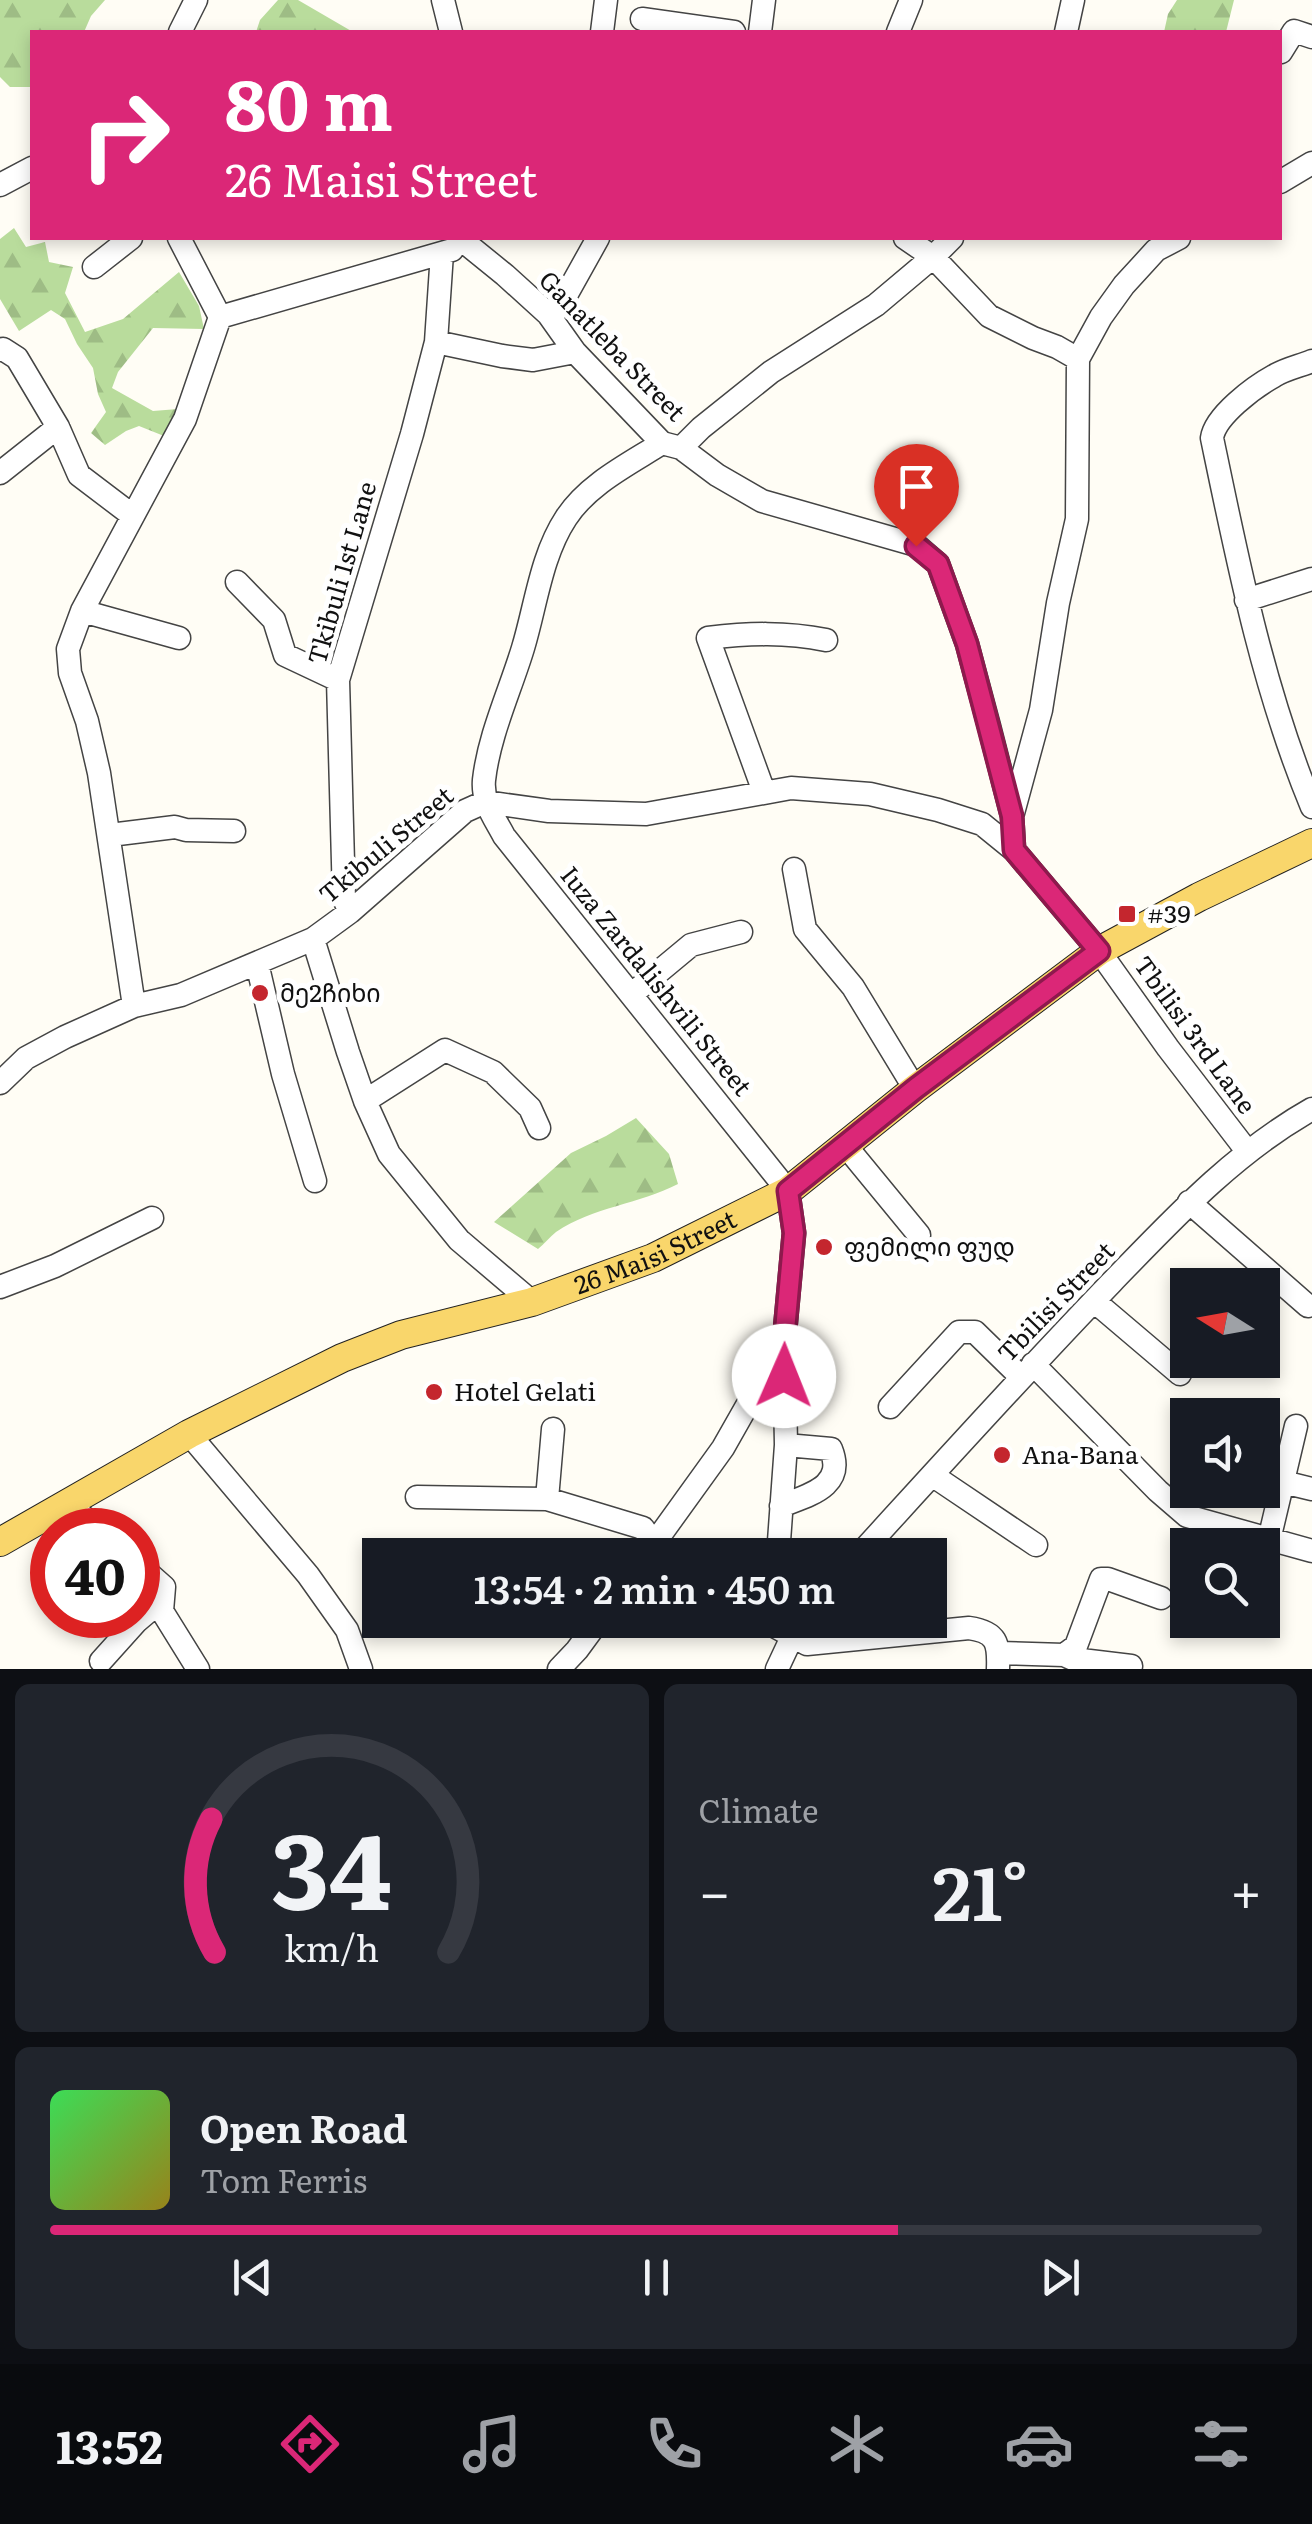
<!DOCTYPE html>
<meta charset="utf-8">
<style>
body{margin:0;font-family:Literata,"Noto Sans Georgian",serif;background:#20242c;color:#f1f3f6;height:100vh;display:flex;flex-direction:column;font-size:38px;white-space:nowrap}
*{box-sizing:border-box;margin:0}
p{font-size:32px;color:#9ea1a6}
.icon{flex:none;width:55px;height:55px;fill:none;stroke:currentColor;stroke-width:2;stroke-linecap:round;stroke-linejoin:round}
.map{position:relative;height:1669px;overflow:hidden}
.details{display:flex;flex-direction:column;gap:15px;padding:15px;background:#0d0f14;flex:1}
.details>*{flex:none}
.banner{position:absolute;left:30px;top:30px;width:1252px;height:210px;border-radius:0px;box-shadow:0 5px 15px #0003;background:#db2777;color:#fff;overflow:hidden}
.needle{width:65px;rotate:281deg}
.buttons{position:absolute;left:1170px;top:1268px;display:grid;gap:20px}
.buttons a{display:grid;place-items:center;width:110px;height:110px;border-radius:0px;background:#171b24;box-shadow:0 5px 15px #0003;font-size:50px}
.speed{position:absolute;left:30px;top:1508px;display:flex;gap:20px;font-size:50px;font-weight:700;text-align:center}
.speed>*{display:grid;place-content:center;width:130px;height:130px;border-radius:50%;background:#171b24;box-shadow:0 5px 15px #0003;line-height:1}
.speed .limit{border:15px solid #d22;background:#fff;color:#111}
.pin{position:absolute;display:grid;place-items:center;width:85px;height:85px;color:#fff;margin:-102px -42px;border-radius:50% 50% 50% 0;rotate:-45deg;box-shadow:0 0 10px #0007}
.pin .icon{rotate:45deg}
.me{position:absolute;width:110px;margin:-55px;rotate:1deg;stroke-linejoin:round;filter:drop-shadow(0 0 8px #0008)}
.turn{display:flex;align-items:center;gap:35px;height:210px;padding:0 30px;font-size:45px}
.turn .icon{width:130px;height:130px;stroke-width:2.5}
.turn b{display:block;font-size:70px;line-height:85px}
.big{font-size:75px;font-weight:600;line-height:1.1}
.details .card{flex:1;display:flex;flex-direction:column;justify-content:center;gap:15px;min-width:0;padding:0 35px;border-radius:15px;background:#20242c}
.details .dial{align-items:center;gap:0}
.dial svg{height:260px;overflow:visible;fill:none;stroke:#363941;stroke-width:7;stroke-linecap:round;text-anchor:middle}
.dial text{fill:#f1f3f6;stroke:none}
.song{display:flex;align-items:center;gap:30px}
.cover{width:120px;height:120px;border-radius:15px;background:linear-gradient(135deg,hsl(130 70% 55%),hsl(50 70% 35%))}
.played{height:10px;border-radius:5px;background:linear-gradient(90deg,#db2777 70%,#363941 70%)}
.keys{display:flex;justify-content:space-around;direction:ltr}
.heat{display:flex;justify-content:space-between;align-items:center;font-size:55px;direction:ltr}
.details .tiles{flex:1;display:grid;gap:15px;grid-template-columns:1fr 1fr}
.card:last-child{grid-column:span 2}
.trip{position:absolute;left:362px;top:1538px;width:585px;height:100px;border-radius:0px;background:#171b24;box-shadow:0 5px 15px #0003;font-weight:600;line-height:100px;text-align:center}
.menu{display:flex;height:160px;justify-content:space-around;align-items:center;background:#090b0e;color:#9ea1a6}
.menu .icon{width:70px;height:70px}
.menu .selected{color:#db2777}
.menu b{font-size:45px;color:#f1f3f6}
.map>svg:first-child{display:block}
.forest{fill:url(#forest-firs)}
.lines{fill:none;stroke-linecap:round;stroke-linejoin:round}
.minor-casing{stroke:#444;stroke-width:25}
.major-casing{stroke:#222;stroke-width:30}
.minor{stroke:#fff;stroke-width:22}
.major{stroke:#f9d66b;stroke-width:28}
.route-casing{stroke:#8e194d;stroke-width:25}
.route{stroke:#db2777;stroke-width:18}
.poi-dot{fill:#c4262e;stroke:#fff;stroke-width:4}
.labels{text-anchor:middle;stroke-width:10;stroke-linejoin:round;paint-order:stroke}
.street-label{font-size:25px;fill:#111;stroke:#fff}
.poi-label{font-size:25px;fill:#111;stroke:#fff;text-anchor:start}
</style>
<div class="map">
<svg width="1312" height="1669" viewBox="0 0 1312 1669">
<defs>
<pattern id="forest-firs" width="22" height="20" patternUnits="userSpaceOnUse" patternTransform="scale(2.5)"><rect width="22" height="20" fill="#b9dc9c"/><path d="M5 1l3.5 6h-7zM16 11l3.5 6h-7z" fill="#9ebc85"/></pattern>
</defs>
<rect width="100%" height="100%" fill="#fffdf5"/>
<!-- forest -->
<path class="forest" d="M0,0h105l-14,16 -7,16h-52v55h-22l-10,-10z
M278,0h20l55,32h-97l4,-12z
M1177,0h57l-8,32h-62l4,-18z
M14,228l12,19 19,-5 4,20 24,5 -8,26 20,39 38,-13 56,-47 20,34 5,23 -51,-1 -35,44 -6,16 41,23 25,-2 -14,27 -25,-10 -13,5 -21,14 -14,-12 15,-21 -8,-18 -5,-26 -16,-24 -12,-25 -14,-9 -32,21 -19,-32v-60z
M636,1118l33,36 9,30c-39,20 -85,23 -122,48 -6,5 -12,12 -18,17l-44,-27 77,-69 35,-17z"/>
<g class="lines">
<!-- minor casing -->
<g class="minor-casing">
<path id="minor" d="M443,0l8,32
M642,19l92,13
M180,32l16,-32
M602,32l4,-32
M760,32l4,-32
M898,32l13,-32
M1066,32l7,-32
M1281,52l13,-21 18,6
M1280,182l32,-19
M0,185l32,-17
M468,238v7l37,30 43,39 27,38 87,91 19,5 36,27 45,26 154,44 22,19 29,80 22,82 23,90 2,34 85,101 69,97 79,103
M905,238l28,19 56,59 44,22 24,9 21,12
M94,267l37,-29
M548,314l11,-6 39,-70
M220,317l232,-67
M436,342l66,14 31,4 42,-8
M0,350l3,-1 14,9 41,69 21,48 54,41
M1312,361c-12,5 -27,8 -38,15 -20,11 -59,40 -62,62 26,125 51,251 100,369
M662,443c-33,21 -74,41 -96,75 -25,38 -30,87 -43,130 -13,43 -34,87 -39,132 -2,22 10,37 20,56l284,355 6,42 -10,108 2,104 -8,110
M681,448l20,-20 70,-56 105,-67 57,-48 19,-19
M0,473l58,-46
M237,582l37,38 11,35 53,25
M1246,600l66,-21
M82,611l97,27
M764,792l-56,-154c41,-5 78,-6 118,2
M485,802l64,9 97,3 145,-26 79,6 68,16 44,14 32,26
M1013,813l28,-103 17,-107 19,-84 1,-160 23,-42 23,-32 32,-35 23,-12
M110,835l65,-8 11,3 48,1
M794,869l11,60 48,58 62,102
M350,912l-6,-13 -6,-219 74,-246 24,-92 6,-89
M313,939l35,113 17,49 24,53 70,86 73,62
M257,963l26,111 32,107
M632,994l59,-49 50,-13
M134,1006l-35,-233 -12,-52 -17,-48 -2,-24 14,-38 103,-192 35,-102 -41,-79
M0,1083l26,-25 39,-21 69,-31 47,-11 132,-56 37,-27 115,-101 20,-9
M365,1101l80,-51 48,22 37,36 9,20
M845,1145l74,90
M1189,1202l119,104
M0,1287l55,-21 97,-48
M1094,1301l86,73
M1033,1364l125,127 29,25 125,35
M890,1407l69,-75h16l46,45
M189,1434l119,141 39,55 14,39
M932,1475l104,70
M1283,1482l29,7
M417,1497l130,2 96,29 11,16 16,11
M547,1499l6,-70
M67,1503l32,27
M781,1506c27,-11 65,-19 50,-57l-45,-4
M1269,1540l27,-114
M648,1552l75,-104 59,-104
M859,1555c84,-92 167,-184 253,-273 62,-64 122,-129 200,-173
M138,1564l26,23 -2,24 36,58
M776,1627l31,17 162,-16c28,4 30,15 29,41
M999,1653l65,2 9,4 58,7
M1064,1655l12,-9 25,-67h7l53,19
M101,1661l36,-40 26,-22
M559,1669l18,-19 22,-30
M777,1669l15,-32 12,-17"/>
</g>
<!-- major casing -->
<g class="major-casing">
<g id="major">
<path id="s1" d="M0,1542l189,-108 153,-76 59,-23 131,-33 121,-44 135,-67 127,-102 184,-138 100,-54 113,-54"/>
</g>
</g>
<!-- minor -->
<use href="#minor" class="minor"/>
<!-- major -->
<use href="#major" class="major"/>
</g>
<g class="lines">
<!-- route casing -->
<g class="route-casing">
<path id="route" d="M784,1376v-35l10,-108 -6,-42 128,-103 183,-137 -85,-101 -2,-34 -45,-172 -29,-80 -22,-18"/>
</g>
<!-- route -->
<use href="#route" class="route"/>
</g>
<!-- markers -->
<g class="poi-dot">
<rect x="1117" y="904" width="20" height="20" rx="5"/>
<circle cx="260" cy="993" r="10"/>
<circle cx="824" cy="1247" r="10"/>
<circle cx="434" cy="1392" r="10"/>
<circle cx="1002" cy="1455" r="10"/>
</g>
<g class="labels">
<!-- street labels -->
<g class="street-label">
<text transform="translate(612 346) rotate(46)" y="9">Ganatleba Street</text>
<text transform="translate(342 573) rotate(-74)" y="9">Tkibuli 1st Lane</text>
<text transform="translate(386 845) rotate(-40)" y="9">Tkibuli Street</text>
<text transform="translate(656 981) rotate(51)" y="9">Iuza Zardalishvili Street</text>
<text transform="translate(1195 1035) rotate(54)" y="9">Tbilisi 3rd Lane</text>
<text dy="9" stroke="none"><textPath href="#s1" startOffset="720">26 Maisi Street</textPath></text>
<text transform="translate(1056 1302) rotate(-46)" y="9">Tbilisi Street</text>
</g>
<!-- poi labels -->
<g class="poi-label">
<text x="1147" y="923">#39</text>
<text x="280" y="1002">მე2ჩიხი</text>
<text x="844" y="1256">ფემილი ფუდ</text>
<text x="454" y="1401">Hotel Gelati</text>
<text x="1022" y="1464">Ana-Bana</text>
</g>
</g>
</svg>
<div class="buttons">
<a><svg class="needle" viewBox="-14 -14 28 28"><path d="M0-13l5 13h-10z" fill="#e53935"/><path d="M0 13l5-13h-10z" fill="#9ea1a6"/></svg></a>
<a><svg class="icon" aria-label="sound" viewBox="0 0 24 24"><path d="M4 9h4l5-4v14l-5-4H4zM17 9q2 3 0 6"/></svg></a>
<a><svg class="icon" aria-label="search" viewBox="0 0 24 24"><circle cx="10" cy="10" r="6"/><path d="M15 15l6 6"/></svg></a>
</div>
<div class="speed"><div class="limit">40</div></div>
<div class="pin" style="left:916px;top:546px;background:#d93025"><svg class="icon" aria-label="arrive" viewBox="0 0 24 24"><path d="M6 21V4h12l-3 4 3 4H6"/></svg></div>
<svg class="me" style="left:784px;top:1376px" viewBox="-20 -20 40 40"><circle r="19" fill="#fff"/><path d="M0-13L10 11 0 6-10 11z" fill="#db2777"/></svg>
<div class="trip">13:54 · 2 min · 450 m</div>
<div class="banner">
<div class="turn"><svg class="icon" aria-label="right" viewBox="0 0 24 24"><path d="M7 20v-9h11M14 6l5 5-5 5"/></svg><div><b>80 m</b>26 Maisi Street</div></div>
</div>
</div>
<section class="details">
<div class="tiles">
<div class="card dial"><svg viewBox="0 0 100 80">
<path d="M14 69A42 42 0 1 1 86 69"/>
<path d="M14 69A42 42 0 0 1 13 28" stroke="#db2777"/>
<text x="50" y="56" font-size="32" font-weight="700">34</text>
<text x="50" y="72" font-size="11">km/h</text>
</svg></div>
<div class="card"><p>Climate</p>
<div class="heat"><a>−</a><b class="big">21°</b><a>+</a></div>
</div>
<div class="card">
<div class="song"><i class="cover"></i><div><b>Open Road</b><p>Tom Ferris</p></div></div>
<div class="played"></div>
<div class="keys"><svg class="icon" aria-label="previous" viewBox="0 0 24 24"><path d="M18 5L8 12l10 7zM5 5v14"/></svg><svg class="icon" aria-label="pause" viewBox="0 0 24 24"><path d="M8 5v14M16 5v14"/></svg><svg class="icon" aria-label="next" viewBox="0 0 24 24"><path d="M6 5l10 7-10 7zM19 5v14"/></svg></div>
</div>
</div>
</section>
<nav class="menu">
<b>13:52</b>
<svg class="icon selected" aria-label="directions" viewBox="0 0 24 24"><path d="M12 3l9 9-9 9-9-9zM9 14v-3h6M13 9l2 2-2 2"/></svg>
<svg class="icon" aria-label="music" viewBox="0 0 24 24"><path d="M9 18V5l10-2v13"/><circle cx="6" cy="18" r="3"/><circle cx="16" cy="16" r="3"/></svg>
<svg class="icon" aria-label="phone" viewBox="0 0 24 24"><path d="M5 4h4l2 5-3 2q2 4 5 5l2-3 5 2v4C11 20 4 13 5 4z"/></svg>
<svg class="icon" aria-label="climate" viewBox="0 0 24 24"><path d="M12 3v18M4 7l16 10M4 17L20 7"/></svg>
<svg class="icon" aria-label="car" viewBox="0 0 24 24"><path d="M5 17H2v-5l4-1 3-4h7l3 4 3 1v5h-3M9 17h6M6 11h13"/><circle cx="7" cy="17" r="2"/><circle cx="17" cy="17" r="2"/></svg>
<svg class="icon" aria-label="filters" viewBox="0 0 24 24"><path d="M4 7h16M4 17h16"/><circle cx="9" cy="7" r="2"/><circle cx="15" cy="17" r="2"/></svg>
</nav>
